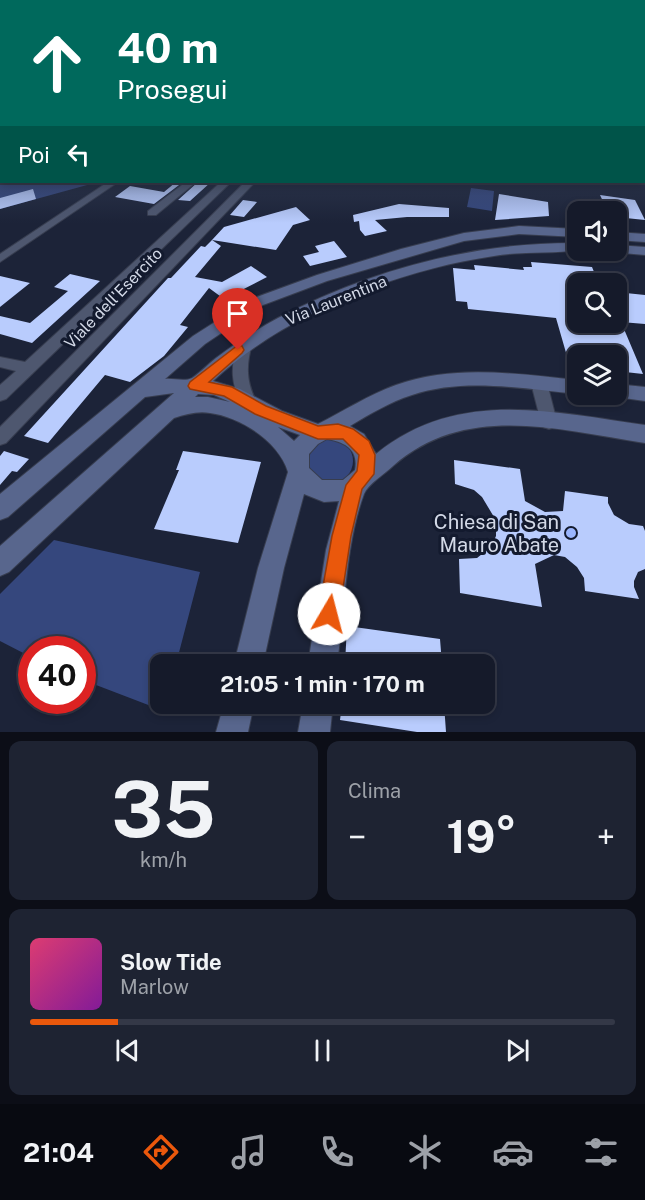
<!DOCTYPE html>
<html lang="it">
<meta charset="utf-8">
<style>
body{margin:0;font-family:"Public Sans",sans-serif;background:#1e2332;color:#f1f3f6;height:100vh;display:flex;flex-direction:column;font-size:22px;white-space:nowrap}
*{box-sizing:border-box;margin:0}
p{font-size:20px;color:#9da1a8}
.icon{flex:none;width:33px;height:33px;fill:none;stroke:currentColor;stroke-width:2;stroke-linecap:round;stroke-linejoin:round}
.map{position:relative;height:732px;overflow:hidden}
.drawer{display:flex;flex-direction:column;gap:9px;padding:9px;background:#0c0e17;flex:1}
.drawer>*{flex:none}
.hud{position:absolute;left:0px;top:0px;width:645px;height:183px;box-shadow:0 3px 9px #0003,0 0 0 2px #343847;background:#00695c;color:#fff;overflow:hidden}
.tools{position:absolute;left:567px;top:201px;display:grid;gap:12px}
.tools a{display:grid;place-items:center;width:60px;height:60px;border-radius:12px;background:#151a2a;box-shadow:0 3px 9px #0003,0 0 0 2px #343847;font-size:30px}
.speed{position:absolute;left:18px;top:636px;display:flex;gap:12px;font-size:30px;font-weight:700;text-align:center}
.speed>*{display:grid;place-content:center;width:78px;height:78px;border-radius:50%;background:#151a2a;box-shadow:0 3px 9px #0003,0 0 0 2px #343847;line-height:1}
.speed .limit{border:9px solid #d22;background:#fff;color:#111}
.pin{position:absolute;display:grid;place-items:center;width:51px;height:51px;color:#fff;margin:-62px -26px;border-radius:50% 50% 50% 0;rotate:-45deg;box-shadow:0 0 6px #0007}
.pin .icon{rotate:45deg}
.me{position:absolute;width:66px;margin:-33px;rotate:8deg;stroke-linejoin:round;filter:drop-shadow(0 0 4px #0008)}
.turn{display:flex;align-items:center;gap:21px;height:126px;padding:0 18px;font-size:27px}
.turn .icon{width:78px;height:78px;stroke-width:2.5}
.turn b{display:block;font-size:42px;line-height:51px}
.then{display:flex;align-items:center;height:57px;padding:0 18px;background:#0003;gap:12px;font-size:22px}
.big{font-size:45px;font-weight:700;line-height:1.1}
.drawer .tile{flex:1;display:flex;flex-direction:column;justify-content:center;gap:9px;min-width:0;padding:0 21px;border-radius:12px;background:#1e2332}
.drawer .dial{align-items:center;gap:0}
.dial b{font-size:78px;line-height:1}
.song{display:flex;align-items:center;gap:18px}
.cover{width:72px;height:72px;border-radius:9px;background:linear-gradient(135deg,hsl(340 70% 55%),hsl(290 70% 35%))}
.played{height:6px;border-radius:3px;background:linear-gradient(90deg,#ea580c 15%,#343847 15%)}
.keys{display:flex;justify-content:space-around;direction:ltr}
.heat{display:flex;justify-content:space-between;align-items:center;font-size:33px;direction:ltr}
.drawer .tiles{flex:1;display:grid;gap:9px;grid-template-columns:1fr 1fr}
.tile:last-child{grid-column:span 2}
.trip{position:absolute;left:150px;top:654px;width:345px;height:60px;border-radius:12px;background:#151a2a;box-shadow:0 3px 9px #0003,0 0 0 2px #343847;font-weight:700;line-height:60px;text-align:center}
.dock{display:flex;height:96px;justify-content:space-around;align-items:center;background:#080a11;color:#9da1a8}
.dock .icon{width:42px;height:42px}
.dock .on{color:#ea580c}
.dock b{font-size:27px;color:#f1f3f6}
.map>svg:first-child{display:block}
.green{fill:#35477d}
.building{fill:#b9ccfd}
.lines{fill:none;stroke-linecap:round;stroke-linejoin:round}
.street-casing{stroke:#373d4f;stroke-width:2}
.secondary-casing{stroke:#373d4f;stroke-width:2}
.street{fill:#4e576f;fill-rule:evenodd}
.secondary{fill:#58668d;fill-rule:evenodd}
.route{fill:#ea580c;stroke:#983908;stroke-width:1.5}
.poi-dot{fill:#9ab5fd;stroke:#131a2e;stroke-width:2}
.labels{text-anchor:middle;stroke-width:6;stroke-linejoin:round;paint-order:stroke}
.street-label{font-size:16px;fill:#d3d9e7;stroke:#131a2e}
.near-poi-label{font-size:20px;fill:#d3d9e7;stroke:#131a2e;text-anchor:end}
</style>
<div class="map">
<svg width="645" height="732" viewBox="0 0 645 732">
<rect width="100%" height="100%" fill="#1c2338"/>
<!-- green -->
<path class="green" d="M0,142l2,40h96l-98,27z
M471,188l23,3 -2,20 -25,-4z
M309 461a22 22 0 1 1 44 0a22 22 0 1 1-44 0Z
M54,540l146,32 -24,92h-16v40h6l-2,7 -81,-31 -1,-30h-50l-1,7 -31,-16v-47z"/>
<!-- building -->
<path class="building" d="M176,182h7l-29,22 -39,-7 15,-11 34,6z
M198,182h13l-21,19 -12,-1z
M33,189l3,10 -36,10v-11z
M499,194l49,8 1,14 -54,4z
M600,195l35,5 10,20 -29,-3v-5h-8z
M243,200l14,2 -13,15 -14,-2z
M399,204l50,4v9h-42l-32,3 12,11 -22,5 -5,-6 -1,-9 -5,1 -1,-7z
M296,207l14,13 -17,5 -17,25 -64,-10 12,-13z
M212,240l9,6 -26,31 27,5 29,-16 16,11 -43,22 -15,-11 -29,37 8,2 -24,29 -34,26 -25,-7 -57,68 -24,-7 144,-158h3l30,-32 4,1z
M334,241l13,16 -37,9 -7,-10 16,-4 -4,-6z
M531,262l61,5 7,17h-21v38h38v-30l29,3v29l-24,-2 22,52 -27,-3v-15h-38v22l-5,-1 -17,-59 -88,-9 -1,-7 -11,-1 -3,-33 22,2 -1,-5 50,5 -1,-3h9z
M70,274l30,7 -68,62 -32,-9v-18l30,7 38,-32 -14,-4z
M0,276l30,7 -30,24z
M4,451l25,8 -12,13 -5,-1 -12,14v-29z
M183,451l78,11 -23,81 -84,-14 25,-59h-3z
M454,460l66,9 5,32 20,11 18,-1 2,-20 43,6v6l6,12 15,9 14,2 2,5v38l-7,3 -4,9v6l5,12 -54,-8 -1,-13 -7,-11 -12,-10 -11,-2 -19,9 7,43 -82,-14 -1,-34 18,-1 14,-11 5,-11v-9l-2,-10 -12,-20 -8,-7 -19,-6z
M347,626l93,13 2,25h-97z
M342,704h102l2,28h-29l-77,-12z"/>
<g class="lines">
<!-- street casing -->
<g class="street-casing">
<path id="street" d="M108,182h10l-118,80v-8z
M186,182h10l-40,33h-8v-4z
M221,182h10l-225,217 -6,2v-16l16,-14 -16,-4v-10l25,5z
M245,182h10l-249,261 -6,2v-18z
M245,339l7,5c-6,21 -6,37 4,57l-2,4 -6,2 -6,-2c-11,-21 -12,-38 -4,-61z
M539,377l5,2 3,4 10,39 -2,5 -6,2 -6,-2 -2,-5 -10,-39 3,-4z"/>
</g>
<!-- secondary casing -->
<g class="secondary-casing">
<path id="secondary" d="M519,226l59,3v8l-59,-3 -55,7 -137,40 -64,24 -58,39 -40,35c8,-1 20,3 27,-1 8,-5 16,-14 24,-20 20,-15 40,-28 62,-40 92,-48 196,-76 300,-75v7h2c-28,4 -58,1 -86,6 -96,14 -210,58 -281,125l27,8 42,22 36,13c26,-13 50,-29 78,-39 59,-21 121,-11 182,-5v14c-54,-5 -114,-17 -166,1 -22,7 -42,19 -62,31l14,8 12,20c81,-66 175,-42 269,-29v18c-87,-13 -179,-41 -252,23 -8,8 -25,18 -29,28 -19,51 -19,116 -27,170h-29l18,-114 13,-49 -15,1 -20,-8 -20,74 -21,96h-29l24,-96 30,-96c-9,-30 -47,-55 -78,-59 -12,-2 -24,1 -36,5l-165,154 -9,4v-30l174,-153 -29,4 -137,120 -8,3v-26l193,-158 58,-37 66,-24 84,-26 63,-16zM198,394l16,1 16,7 -22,-5h-13zM278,427l22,8 -6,6zM327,439c18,3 32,11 28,31l-12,10h-21l-13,-12v-14l9,-10z
M616,232l29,2v8l-29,-2z
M616,245l29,2v8l-34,-3 5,-2z
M616,384l29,3v14l-36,-5 -1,-2h8z
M224,704h30l-6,28h-32z
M303,704h30l-3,28h-32z"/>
</g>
<!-- street -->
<use href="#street" class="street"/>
<!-- secondary -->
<use href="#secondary" class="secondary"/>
</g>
<!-- sky -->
<linearGradient id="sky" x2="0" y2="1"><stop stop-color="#0f131f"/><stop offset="0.54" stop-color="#3a455e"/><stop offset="1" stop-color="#3a455e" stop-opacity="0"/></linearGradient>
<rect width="645" height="223" fill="url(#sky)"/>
<!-- route -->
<path class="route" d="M238,345l4,1 2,4 -2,3 -33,29 23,5 34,19 52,20 20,-2 15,5 16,12 6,14 -1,19 -12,15 -11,47 -12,78 -3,7 -7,3 -8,-3 -3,-7 14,-78 14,-51 11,-14 2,-16 -16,-16h-25l-63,-25 -31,-18 -34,-7 -2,-3 2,-4z"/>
<!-- markers -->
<circle class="poi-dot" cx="571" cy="533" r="6"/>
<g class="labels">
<!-- street labels -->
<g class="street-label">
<text transform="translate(113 298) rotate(-46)" y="6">Viale dell'Esercito</text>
<text transform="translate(336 300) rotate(-22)" y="6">Via Laurentina</text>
</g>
<!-- near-poi labels -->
<g class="near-poi-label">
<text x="559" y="529">Chiesa di San<tspan x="559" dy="23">Mauro Abate</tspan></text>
</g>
</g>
</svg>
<div class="tools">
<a><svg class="icon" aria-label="sound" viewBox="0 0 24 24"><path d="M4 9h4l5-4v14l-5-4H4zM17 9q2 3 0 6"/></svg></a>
<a><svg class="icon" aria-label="search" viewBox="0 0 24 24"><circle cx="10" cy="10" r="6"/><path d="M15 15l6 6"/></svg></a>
<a><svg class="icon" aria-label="layers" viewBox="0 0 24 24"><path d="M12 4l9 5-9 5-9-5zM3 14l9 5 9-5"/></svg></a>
</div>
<div class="speed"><div class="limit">40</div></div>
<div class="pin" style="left:238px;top:350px;background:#d93025"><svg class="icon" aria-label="arrive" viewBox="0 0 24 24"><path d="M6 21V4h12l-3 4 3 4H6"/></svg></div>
<svg class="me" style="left:329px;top:614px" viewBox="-20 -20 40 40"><circle r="19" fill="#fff"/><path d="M0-13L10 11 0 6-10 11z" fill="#ea580c"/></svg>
<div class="trip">21:05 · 1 min · 170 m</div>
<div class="hud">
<div class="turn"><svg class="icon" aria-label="ahead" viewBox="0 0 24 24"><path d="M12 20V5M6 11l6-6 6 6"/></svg><div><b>40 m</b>Prosegui</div></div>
<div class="then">Poi<svg class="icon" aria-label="left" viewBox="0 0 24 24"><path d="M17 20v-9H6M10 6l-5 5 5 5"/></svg></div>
</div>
</div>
<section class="drawer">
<div class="tiles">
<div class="tile dial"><b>35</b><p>km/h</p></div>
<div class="tile"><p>Clima</p>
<div class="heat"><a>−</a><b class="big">19°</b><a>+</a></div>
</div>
<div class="tile">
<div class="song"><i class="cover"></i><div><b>Slow Tide</b><p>Marlow</p></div></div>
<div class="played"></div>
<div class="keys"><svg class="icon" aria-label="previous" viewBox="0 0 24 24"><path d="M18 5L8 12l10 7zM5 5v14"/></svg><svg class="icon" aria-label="pause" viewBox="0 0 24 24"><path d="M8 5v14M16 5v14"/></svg><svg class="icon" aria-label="next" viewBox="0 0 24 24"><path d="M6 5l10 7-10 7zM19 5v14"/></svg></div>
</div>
</div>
</section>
<nav class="dock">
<b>21:04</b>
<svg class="icon on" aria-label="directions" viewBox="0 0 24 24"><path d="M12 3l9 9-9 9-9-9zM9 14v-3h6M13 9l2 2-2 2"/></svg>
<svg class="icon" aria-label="music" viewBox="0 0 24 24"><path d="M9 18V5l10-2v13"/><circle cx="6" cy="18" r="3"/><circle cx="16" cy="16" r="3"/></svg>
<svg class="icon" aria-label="phone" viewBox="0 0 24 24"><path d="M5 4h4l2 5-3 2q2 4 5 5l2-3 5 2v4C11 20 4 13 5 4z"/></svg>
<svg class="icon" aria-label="climate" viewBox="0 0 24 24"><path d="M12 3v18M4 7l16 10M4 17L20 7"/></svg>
<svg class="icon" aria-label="car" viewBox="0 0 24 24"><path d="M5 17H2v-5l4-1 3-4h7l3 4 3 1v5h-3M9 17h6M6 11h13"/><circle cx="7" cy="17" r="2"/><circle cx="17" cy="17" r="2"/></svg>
<svg class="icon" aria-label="filters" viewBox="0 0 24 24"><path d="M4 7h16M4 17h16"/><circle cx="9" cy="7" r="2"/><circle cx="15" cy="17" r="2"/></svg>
</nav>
